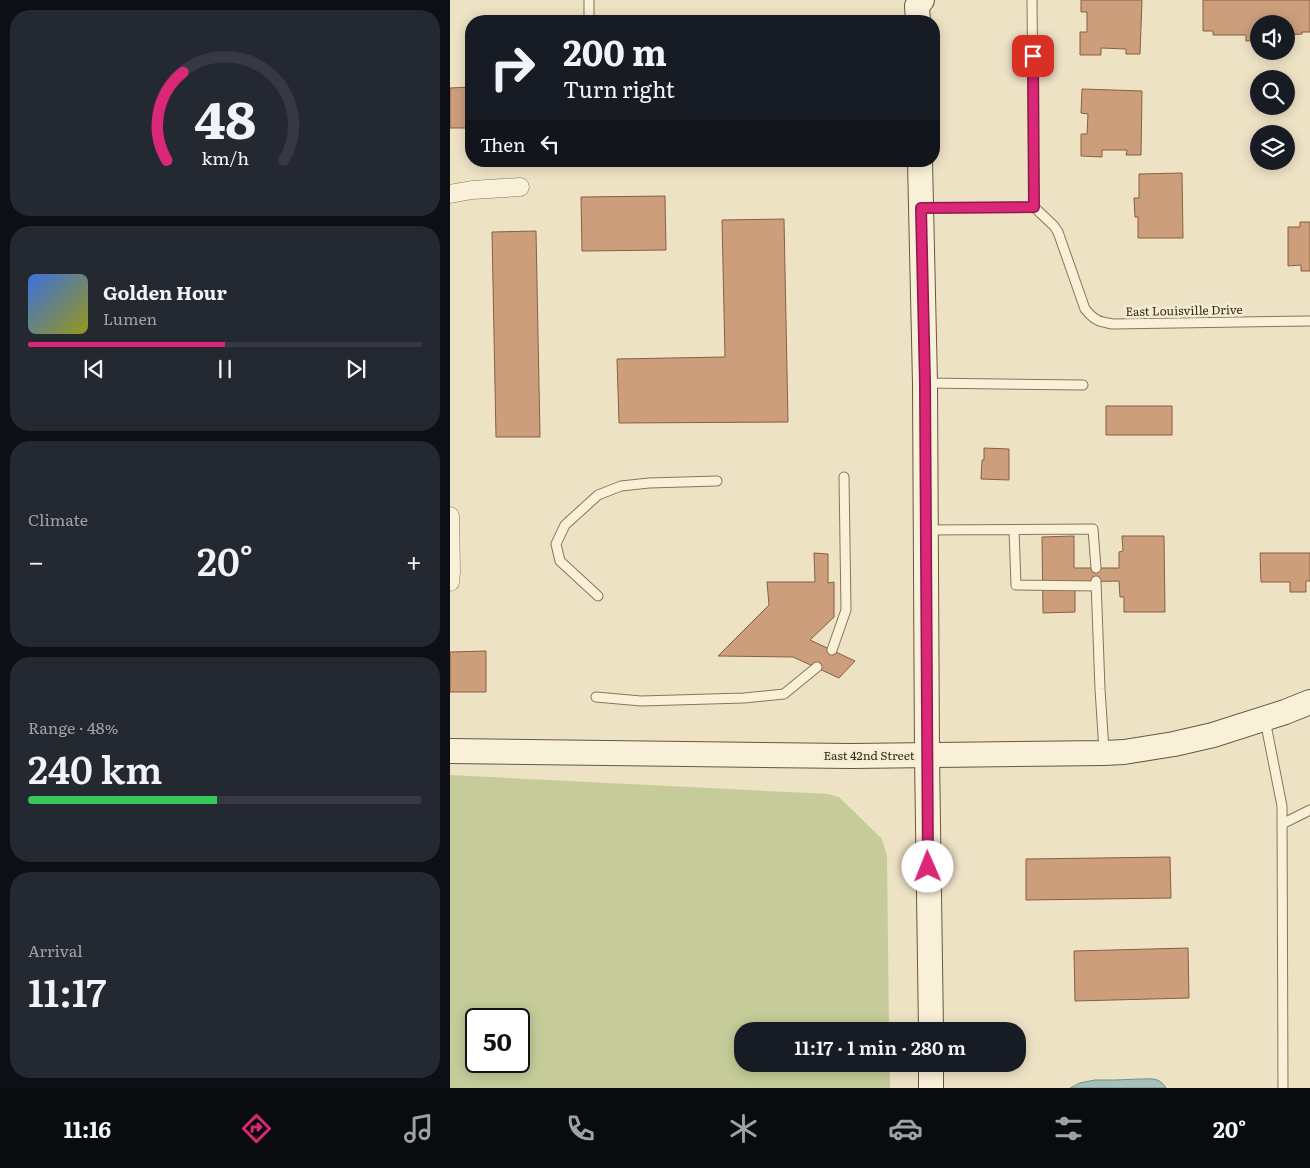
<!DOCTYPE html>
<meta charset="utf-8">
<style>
body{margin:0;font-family:Literata,serif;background:#242831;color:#f1f3f6;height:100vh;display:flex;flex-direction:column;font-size:19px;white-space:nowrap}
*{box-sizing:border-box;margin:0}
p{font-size:16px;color:#9ea1a6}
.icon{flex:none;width:28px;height:28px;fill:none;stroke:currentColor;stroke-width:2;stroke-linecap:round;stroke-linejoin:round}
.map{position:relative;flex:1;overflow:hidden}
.drawer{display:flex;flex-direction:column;gap:10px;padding:10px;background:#0d0f14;width:450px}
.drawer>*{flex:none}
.banner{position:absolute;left:15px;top:15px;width:475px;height:152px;border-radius:20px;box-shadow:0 2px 12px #0003;background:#171b24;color:#f1f3f6;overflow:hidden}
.fabs{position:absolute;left:800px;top:15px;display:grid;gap:10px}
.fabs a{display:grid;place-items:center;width:45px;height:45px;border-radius:50%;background:#171b24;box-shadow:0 2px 12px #0003;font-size:25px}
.speed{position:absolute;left:15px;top:1008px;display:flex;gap:10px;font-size:25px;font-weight:700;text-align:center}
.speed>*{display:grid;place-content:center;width:65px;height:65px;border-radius:50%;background:#171b24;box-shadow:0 2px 12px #0003;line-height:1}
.speed .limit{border:2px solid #111;border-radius:8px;background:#fff;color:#111}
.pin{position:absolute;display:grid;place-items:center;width:42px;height:42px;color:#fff;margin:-21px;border-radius:10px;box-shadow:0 2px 8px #0006}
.me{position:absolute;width:55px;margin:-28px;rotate:359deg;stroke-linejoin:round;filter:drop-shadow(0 0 4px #0008)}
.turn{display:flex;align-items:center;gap:18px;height:105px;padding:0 15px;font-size:22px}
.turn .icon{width:65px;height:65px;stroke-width:2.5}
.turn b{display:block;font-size:35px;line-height:42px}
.then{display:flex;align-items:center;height:48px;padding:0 15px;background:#0003;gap:10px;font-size:19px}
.big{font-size:38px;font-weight:600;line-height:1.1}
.drawer .tile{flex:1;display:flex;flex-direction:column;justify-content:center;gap:8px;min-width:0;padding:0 18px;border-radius:20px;background:#242831}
.drawer .dial{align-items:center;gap:0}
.dial svg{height:130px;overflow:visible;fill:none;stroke:#363941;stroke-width:7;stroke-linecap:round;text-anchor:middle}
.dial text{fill:#f1f3f6;stroke:none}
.song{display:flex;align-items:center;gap:15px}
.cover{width:60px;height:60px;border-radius:8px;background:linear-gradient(135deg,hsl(220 70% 55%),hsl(60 70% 35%))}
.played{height:5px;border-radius:2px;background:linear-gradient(90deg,#db2777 50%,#363941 50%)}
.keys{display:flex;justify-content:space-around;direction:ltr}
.heat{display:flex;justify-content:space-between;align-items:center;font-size:28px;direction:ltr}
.charge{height:8px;border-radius:4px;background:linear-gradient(90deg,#34c759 48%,#363941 0)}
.trip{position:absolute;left:284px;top:1022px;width:292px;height:50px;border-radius:20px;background:#171b24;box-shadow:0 2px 12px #0003;font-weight:600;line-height:50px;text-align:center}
.tab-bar{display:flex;height:80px;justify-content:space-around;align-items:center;background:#090b0e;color:#9ea1a6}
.tab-bar .icon{width:35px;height:35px}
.tab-bar .current{color:#db2777}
.tab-bar b{font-size:22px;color:#f1f3f6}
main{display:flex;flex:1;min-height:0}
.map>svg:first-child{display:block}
.green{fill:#c5cc99;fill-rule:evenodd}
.water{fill:#a6c1ba;stroke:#6d9088}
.building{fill:#cc9e7b;stroke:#885f41}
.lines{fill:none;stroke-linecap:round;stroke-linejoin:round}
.lane-casing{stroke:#89745b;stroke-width:11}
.street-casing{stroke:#89745b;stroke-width:19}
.secondary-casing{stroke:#6b553e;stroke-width:26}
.lane{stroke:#f9f0d8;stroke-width:9}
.street{stroke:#f9f0d8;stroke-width:18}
.secondary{stroke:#f9f0d8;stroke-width:24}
.route-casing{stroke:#8e194d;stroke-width:12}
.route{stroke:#db2777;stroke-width:9}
.labels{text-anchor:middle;stroke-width:5;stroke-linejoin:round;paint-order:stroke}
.street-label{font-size:12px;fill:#392c1f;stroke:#f5ecd4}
</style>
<main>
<section class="drawer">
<div class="tile dial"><svg viewBox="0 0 100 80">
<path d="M14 69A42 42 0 1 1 86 69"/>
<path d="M14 69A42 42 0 0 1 24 15" stroke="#db2777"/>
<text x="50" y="56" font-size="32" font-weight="700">48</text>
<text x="50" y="72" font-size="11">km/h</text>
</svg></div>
<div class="tile">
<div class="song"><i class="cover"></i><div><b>Golden Hour</b><p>Lumen</p></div></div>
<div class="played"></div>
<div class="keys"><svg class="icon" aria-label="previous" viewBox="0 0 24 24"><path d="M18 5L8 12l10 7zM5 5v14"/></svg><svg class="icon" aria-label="pause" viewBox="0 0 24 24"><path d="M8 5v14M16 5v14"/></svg><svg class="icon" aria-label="next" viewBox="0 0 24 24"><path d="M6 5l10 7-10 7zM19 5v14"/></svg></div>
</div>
<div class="tile"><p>Climate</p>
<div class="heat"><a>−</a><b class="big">20°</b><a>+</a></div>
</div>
<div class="tile"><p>Range · 48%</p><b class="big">240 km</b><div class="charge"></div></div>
<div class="tile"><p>Arrival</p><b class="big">11:17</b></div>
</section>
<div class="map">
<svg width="860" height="1088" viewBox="0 0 860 1088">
<rect width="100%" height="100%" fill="#eee2c5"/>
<!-- green -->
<path class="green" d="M0,775l378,19 11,3 43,42 5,17 2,175h-147v33h148v24h-440zM26,1019h43v42h-43z"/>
<!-- water -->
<path class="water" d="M690,1079c12,0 19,-2 26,9h-96l10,-5 15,-3h20z"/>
<!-- building -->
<path class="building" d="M631,0h61l-2,54h-14v-5l-25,-1v7h-21v-23h7v-20h-6z
M753,0h107v32h-8v2l-16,1v-11h-27v16l-13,1v-6h-33v-4h-10z
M21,87v41h-21v-40z
M632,89l60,2 -1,64h-15l1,-5h-25v7l-21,-1v-22h6l1,-20 -7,-1z
M732,173l1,65h-45v-21h-3l-1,-19h5v-24z
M215,196l1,54 -84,1 -1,-54z
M334,219l4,203 -169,1 -2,-64 108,-2 -3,-137z
M850,222h10v49h-9v-6l-13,1v-39h12z
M86,231l4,206h-44l-4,-205z
M656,406h66v29h-66z
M534,448l25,1v31l-28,-1 1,-19h2z
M624,536v32h45v-16l4,-1 -1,-15h42l1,76h-41v-15h-4l-1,-16 -44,1v30l-32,1 -1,-76z
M364,553l14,1v29l6,-1v35l-24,23 45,21 -16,17 -46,-21 -75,-1 51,-51 -2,-23h48z
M810,553h50v28h-4v11h-16v-10h-29z
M36,651v41h-36v-40z
M720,857l1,41 -145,2v-41z
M738,948l1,50 -114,3 -1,-50z"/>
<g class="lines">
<!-- lane casing -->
<g class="lane-casing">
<path id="lane" d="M139,0v21
M582,0l2,207 20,19 4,6 27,77c4,5 11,12 18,13 3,1 6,1 9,2l198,-3
M471,208l113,-1
M476,383l157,2
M477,530l166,-1 3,39
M564,530l2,55 80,1
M646,581l4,108 4,62
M148,596l-38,-35 -4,-17 9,-19 33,-30 23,-9 28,-3 68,-2
M382,650l14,-40 -2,-133
M146,697l45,4 103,-3 40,-4 33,-27
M815,720l17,86 1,282
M832,824l28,-14"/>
</g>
<!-- street casing -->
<g class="street-casing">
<path id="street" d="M0,194l22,-4 48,-3
M0,516l1,56 -1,10"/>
</g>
<!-- secondary casing -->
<g class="secondary-casing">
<path id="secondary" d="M468,21l-1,-15 5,-6
M470,161l5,222 2,373 4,275
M0,751l401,5 253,-3 20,-1 50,-8 39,-9 72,-23 25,-10
M481,1064v24"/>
</g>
<!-- lane -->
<use href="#lane" class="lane"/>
<!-- street -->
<use href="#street" class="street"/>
<!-- secondary -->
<use href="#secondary" class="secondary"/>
</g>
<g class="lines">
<!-- route casing -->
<g class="route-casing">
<path id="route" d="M478,867l-3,-484 -4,-175 113,-1 -1,-151"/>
</g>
<!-- route -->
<use href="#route" class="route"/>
</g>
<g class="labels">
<!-- street labels -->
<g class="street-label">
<text transform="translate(734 311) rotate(-1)" y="4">East Louisville Drive</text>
<text x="419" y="760">East 42nd Street</text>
</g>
</g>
</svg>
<div class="fabs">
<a><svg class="icon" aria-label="sound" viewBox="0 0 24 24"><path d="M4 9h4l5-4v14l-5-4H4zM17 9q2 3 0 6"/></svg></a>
<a><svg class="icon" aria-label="search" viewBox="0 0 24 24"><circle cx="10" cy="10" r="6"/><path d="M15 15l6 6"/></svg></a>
<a><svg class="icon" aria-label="layers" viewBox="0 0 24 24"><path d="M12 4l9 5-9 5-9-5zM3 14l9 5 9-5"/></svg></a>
</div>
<div class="speed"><div class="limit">50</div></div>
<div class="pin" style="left:583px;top:56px;background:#d93025"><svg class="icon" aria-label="arrive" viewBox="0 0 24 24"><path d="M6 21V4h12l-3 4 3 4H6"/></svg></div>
<svg class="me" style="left:478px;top:867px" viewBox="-20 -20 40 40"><circle r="19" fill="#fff"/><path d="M0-13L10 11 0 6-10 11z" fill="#db2777"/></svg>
<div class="trip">11:17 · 1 min · 280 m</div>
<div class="banner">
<div class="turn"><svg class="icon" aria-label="right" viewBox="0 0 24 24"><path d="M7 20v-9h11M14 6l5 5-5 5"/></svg><div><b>200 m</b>Turn right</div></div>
<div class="then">Then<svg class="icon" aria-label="left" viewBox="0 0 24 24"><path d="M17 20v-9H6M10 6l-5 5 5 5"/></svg></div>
</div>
</div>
</main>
<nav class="tab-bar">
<b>11:16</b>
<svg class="icon current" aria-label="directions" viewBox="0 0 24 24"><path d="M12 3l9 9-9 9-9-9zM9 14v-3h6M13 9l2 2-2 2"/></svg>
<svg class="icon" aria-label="music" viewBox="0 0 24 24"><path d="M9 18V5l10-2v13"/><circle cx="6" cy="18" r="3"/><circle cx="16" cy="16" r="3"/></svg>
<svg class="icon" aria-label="phone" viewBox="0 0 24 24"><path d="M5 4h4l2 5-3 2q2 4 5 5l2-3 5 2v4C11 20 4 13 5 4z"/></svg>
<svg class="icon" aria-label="climate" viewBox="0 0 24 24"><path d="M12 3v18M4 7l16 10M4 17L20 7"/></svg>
<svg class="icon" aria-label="car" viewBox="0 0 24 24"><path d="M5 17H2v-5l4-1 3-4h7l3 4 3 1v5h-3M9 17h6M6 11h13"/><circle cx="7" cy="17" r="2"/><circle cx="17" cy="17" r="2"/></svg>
<svg class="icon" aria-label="filters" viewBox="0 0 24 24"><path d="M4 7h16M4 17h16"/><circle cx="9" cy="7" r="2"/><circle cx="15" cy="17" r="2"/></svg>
<b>20°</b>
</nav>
